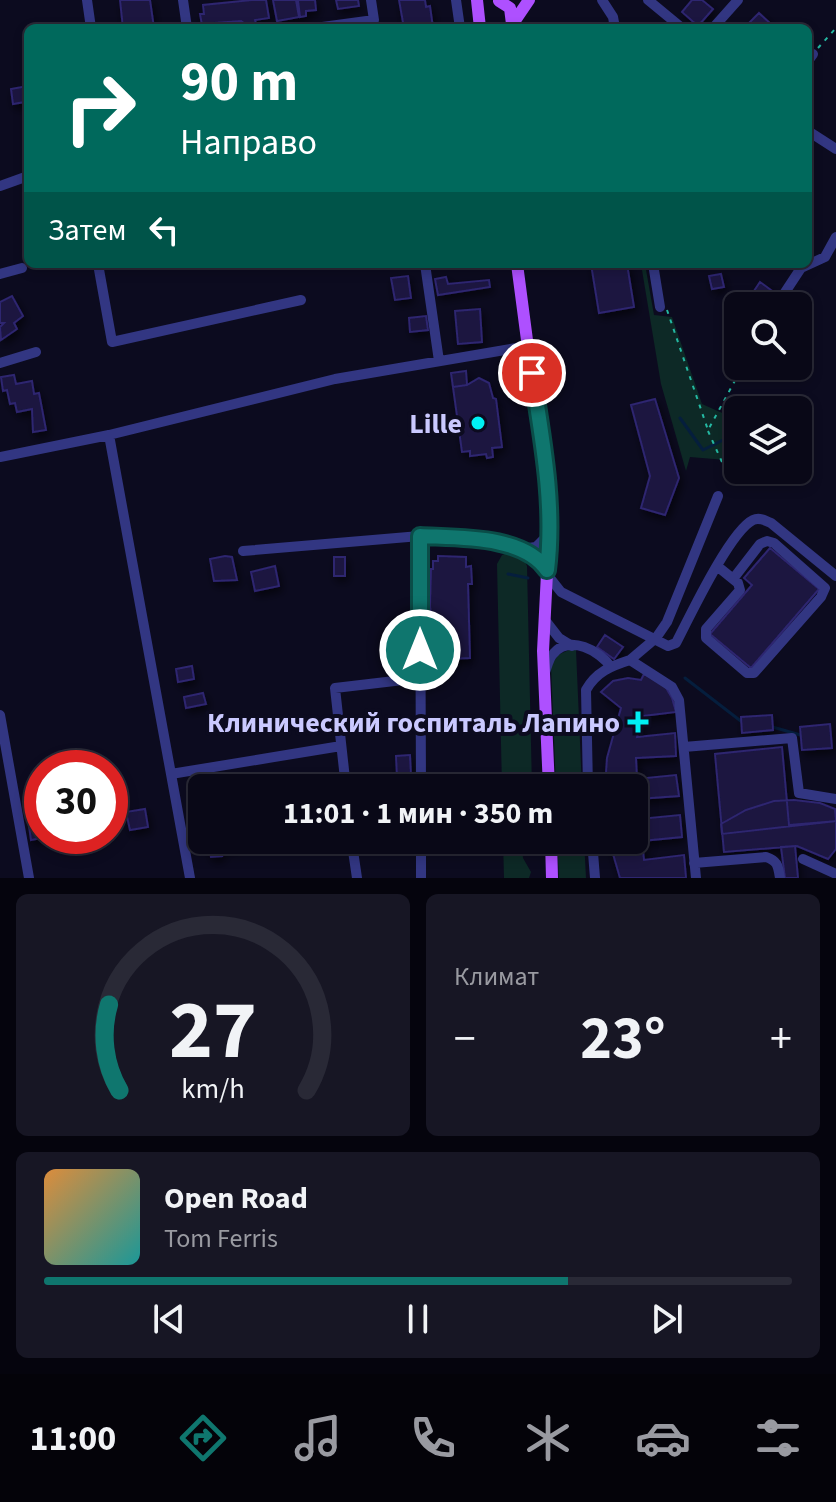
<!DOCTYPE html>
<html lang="ru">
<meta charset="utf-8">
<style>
body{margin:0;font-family:"Source Sans 3",sans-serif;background:#171624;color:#f1f3f6;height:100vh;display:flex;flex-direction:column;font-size:30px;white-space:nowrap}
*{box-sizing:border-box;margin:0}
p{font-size:26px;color:#999aa1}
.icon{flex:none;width:44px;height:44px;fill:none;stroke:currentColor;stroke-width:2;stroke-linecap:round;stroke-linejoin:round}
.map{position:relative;height:878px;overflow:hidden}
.side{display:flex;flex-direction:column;gap:16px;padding:16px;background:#05040d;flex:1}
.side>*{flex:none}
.banner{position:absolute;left:24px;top:24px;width:788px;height:244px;border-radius:12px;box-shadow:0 4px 12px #0003,0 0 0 2px #292936;background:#00695c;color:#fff;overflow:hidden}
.controls{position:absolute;left:724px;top:292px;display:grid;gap:16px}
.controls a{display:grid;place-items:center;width:88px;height:88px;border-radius:12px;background:#090817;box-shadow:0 4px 12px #0003,0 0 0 2px #292936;font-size:40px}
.speed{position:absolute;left:24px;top:750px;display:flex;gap:16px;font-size:40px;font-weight:700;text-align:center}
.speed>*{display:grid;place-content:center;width:104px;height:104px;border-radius:50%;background:#090817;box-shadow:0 4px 12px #0003,0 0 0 2px #292936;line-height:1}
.speed .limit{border:12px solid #d22;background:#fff;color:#111}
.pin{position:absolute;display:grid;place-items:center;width:68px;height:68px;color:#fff;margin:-34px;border:4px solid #fff;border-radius:50%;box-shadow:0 2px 8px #0007}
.me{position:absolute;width:88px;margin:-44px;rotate:0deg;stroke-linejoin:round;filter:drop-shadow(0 0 6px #0008)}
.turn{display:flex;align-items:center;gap:28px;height:168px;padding:0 24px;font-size:36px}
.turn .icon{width:104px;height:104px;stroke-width:2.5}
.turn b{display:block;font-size:56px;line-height:68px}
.then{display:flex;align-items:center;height:76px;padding:0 24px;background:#0003;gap:16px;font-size:30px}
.big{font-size:60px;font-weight:700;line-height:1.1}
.side .tile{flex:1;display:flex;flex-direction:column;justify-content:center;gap:12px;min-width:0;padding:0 28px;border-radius:12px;background:#171624}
.side .dial{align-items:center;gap:0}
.dial svg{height:208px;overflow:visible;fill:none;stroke:#292936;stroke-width:7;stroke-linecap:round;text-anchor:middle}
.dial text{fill:#f1f3f6;stroke:none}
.song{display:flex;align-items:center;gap:24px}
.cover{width:96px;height:96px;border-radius:12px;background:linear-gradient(135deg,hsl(30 70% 55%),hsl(180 70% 35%))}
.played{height:8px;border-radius:4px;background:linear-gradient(90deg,#0f766e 70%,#292936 70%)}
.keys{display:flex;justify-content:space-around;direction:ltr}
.heat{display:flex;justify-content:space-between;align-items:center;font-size:44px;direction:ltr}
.side .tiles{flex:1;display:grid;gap:16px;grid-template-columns:1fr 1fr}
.tile:last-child{grid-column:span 2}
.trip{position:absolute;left:188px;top:774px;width:460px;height:80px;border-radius:12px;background:#090817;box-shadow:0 4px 12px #0003,0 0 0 2px #292936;font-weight:700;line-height:80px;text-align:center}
.tabs{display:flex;height:128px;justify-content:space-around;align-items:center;background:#040309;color:#999aa1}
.tabs .icon{width:56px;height:56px}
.tabs .selected{color:#0f766e}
.tabs b{font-size:36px;color:#f1f3f6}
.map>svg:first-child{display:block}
.green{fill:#0d2926}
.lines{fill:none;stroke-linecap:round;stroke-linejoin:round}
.stream{stroke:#051e3d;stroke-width:3}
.building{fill:#1a1541;stroke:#2e256f;stroke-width:2;filter:url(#shadow)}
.path{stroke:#24b8a2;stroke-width:2;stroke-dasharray:4 6;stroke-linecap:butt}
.minor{stroke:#323682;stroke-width:10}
.major{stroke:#ae50ff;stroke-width:12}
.route-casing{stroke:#0a4d48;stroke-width:20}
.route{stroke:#0f766e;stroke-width:14}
.poi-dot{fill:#00f0f4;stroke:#0c0b1f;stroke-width:3}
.labels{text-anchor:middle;stroke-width:8;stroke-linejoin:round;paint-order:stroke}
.poi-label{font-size:28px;font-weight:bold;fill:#cac9ff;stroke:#0c0b1f;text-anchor:end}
</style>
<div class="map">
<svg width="836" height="878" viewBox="0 0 836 878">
<defs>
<filter id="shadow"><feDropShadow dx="2.5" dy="4.5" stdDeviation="4" flood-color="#0009"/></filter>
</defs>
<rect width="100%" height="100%" fill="#0c0b1f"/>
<!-- green -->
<path class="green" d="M641,264h4l9,51 18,2 30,87 36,16v41l-48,-4 -4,14 -25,-87z
M512,551l10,4 5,11 5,222h-30l-5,-224 5,-9z
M571,649l5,1 6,138h-26l-5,-122 7,-11z
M503,840h19l1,18 8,14 -2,6h-25z
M557,840h27l2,38h-27z"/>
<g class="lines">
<!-- stream -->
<path class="stream" d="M680,418l23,32 26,-13
M508,574l20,4
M685,678l57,44
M769,726l35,10"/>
</g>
<!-- building -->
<path class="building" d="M120,0h30l4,28h-31z
M252,0h14l3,18 -14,2 1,4 -8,2 -7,-5 -26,2v3l-7,1 -1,-3 -5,1 -2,-11h4l-1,-9z
M273,0h23l3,17 -22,4z
M298,0h17l1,10 -10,1v5l-6,1z
M336,0h22l1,6 -21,3z
M399,0h26l1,7 4,-1 3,22h-29z
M692,0h10l11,9 -15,17 -16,-14z
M759,13l14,13 -1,2h-22l-3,-3z
M28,86v21l-2,1 -1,-6 -12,2 -2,-15z
M591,264h36l7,43 -35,6z
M721,274l3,13 -12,2 -3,-13z
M408,276l3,22 -16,2 -4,-22z
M446,277l2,7 41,-4 1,7 -52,8 -3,-16z
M760,282l15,11 -8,12 -15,-11z
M12,296l11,20 -9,7 3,6 -16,11 -1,-13 4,-4h-4v-21z
M480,309l2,33 -24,2 -3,-33z
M426,316l2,14 -18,2 -1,-14z
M466,371l1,14 -14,2 -2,-14z
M14,375l2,9 16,-3 2,13 5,-1 7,37 -13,2 -1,-23 -15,3 -2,-9 -5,1 -3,-14 -4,1 -2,-14z
M479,378l10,5 4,15 3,1 6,48 -10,1 1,9 -6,1 -1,-4 -16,2v-5l-8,1 -9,-65 14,-2z
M655,399l24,79 -14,37 -24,-7 9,-32 -19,-71z
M770,548l49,41 -68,79 -41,-34 42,-49 -8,-7z
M225,556l7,1 5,23 -23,1 -4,-22z
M438,556l28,1v10l5,-1 1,18h-4l2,74 -25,1v-16h-10l-5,-37 1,-37h2v-8h5z
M334,557h11v19h-11z
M275,566l4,20 -24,5 -4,-19z
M605,635l18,12 -9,12 -17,-12z
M192,666l2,13 -16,3 -2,-13z
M644,674l21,12 7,12 4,14 -33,4 -6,21 38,-4 1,23 -40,2 1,21 39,-4 3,21 -41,3 2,20 40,-4 2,22 -40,4 2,19 40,-5 2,23h-66l-11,-38h25v-52h-29l2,-30 14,-50 -20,-16 12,-11 15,-3 13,2z
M203,693l3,11 -20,4 -2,-11z
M772,715l1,15 -31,3 -1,-16z
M830,724l2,24 -30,2 -2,-23z
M782,747l7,78 47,-4v28l-8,10 -31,-13 -73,6 -9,-98z
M410,755l1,21 -14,1 -1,-21z
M325,775l3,13h-31l-1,-6z
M794,800l26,3 15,6 1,12 -114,13 -1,-10 25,-14 28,-9z
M145,809l3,18 -18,3 -4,-18z
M42,824v12l4,1 -15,3 -2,-14z
M208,840h28l1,5 -17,3 2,8 -11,1z
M795,846l3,32h-13l-4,-31z"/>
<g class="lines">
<!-- path -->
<path class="path" d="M818,48l18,-20
M667,310l41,120 35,-64
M708,431l14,31"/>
<!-- minor -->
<path class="minor" d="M87,0l4,28
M183,0l4,28
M456,0l4,28
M602,0l11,17 2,11
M648,0l34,28
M315,28l59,-8 -3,-20
M713,28l25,-28
M808,61l5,-7
M27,116h1
M808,131l28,18
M0,186l28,-10
M98,264l14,78 189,-42
M425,264l14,97
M653,264l7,43
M0,274l22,-6
M776,306l25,-38 24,-11 11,-20
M0,363l36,-11
M109,435l81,443
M0,457l109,-22 226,-56 193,-33
M420,536l1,252
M522,549l20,14 5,7
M243,551l177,-15 48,2 60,10 8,-1 14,-14
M717,566l21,17 2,7 -34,39v9l41,35h7l67,-76 4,-9 -51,-45 -7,-2 -7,3 -27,35
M546,573l15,19 107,54 8,-3c13,-25 54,-112 77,-123 6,-3 12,0 18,3l65,53
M545,620l14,18 13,8
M630,660l26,-22 11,-16 51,-126
M545,672c2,-5 4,-14 8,-18 17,-20 47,-3 58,13
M0,715l29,163
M684,747l108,-9 7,55 37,6
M171,774l170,-28
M346,788l-11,-100 85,-10
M588,788l-2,-98c10,-18 25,-24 44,-30l42,27 7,13 17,178
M352,840v4l35,-4
M421,840v38
M592,840l3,38
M352,844l5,34
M803,859l33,15
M694,863l72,-6c12,4 12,9 14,21"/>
<!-- major -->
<path class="major" d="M477,0l3,28
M499,1l11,7 2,16
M510,28l19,-28
M517,264l33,251 -7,136 6,137
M551,840l1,38"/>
</g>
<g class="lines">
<!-- route casing -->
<g class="route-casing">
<path id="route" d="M420,650v-114c38,2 103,-1 127,34 8,-66 -5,-132 -15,-197"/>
</g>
<!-- route -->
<use href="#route" class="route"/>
</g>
<!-- markers -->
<g class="poi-dot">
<circle cx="478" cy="423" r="8"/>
<path d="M634 710h8v8h8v8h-8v8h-8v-8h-8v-8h8z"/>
</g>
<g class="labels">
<!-- poi labels -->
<g class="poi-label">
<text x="462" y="433">Lille</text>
<text x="620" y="732">Клинический госпиталь Лапино</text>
</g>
</g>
</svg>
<div class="controls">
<a><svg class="icon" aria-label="search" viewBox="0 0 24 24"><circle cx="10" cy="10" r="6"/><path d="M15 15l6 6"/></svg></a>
<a><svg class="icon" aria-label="layers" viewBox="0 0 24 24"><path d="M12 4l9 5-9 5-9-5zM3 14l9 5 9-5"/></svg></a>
</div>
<div class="speed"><div class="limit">30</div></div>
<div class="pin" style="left:532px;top:373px;background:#d93025"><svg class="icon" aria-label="arrive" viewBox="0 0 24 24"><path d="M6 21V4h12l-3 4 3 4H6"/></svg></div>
<svg class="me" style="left:420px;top:650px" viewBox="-20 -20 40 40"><circle r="17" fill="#0f766e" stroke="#fff" stroke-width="3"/><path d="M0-11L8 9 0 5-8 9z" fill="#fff"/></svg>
<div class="trip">11:01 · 1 мин · 350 m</div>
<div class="banner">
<div class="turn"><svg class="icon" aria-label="right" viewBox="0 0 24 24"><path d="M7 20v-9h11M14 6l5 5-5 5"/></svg><div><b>90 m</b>Направо</div></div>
<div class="then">Затем<svg class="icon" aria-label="left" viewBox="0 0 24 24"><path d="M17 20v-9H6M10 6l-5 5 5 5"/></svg></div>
</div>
</div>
<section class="side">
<div class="tiles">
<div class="tile dial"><svg viewBox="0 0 100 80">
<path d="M14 69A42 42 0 1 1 86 69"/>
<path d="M14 69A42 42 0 0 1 10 36" stroke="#0f766e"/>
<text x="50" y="56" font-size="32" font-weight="700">27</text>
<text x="50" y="72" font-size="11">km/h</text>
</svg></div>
<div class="tile"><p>Климат</p>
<div class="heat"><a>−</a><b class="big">23°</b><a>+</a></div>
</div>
<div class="tile">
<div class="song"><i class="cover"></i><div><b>Open Road</b><p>Tom Ferris</p></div></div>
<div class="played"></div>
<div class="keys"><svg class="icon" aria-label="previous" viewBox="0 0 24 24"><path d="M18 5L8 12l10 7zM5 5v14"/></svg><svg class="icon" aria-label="pause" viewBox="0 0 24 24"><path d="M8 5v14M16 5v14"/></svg><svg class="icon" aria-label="next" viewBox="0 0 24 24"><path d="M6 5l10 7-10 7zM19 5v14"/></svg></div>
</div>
</div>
</section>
<nav class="tabs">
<b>11:00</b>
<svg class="icon selected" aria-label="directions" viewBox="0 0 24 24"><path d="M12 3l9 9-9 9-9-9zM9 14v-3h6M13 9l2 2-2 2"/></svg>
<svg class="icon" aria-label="music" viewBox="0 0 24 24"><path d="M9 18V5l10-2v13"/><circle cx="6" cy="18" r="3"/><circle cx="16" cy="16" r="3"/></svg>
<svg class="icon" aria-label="phone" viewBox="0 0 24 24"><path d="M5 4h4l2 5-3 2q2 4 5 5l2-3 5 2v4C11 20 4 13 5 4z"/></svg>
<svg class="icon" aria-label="climate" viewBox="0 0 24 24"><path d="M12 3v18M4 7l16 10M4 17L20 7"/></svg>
<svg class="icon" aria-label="car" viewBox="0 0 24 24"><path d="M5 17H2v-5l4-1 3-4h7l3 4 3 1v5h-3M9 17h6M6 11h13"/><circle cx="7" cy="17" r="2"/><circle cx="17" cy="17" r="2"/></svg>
<svg class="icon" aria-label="filters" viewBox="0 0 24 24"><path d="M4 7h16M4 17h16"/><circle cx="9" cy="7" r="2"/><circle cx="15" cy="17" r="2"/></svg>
</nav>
